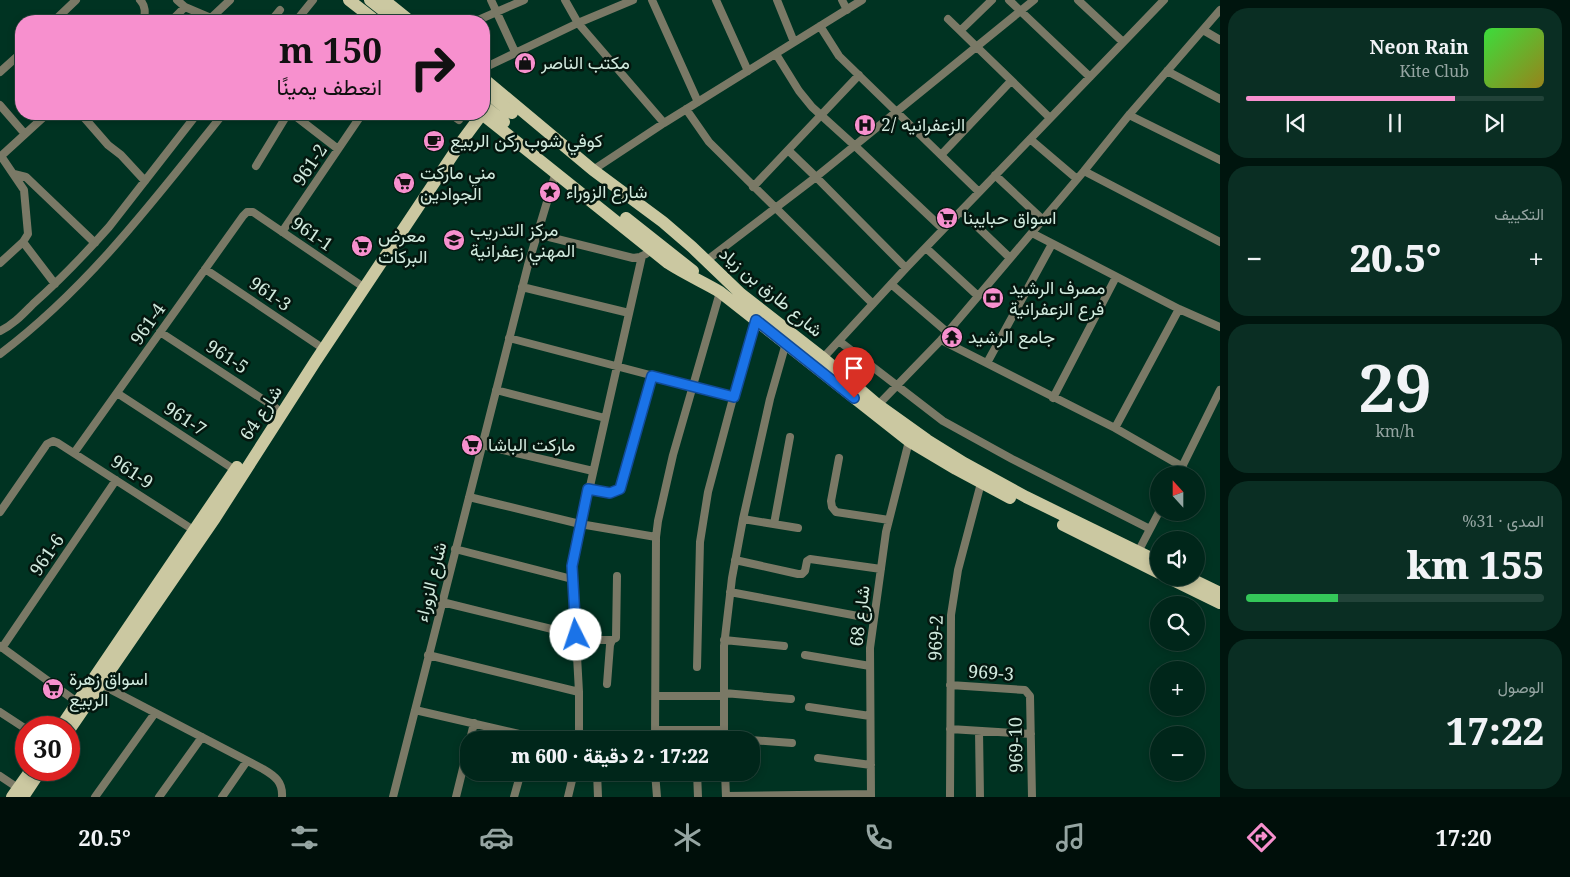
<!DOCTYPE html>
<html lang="ar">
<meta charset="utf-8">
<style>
body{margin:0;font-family:"Noto Serif",Vazirmatn,serif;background:#0a2e23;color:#f1f3f6;direction:rtl;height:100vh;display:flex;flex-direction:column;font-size:19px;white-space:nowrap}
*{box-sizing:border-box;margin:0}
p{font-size:16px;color:#95a5a2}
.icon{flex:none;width:28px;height:28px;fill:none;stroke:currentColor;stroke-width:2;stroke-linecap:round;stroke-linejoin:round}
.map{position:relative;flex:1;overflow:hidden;direction:ltr}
.panel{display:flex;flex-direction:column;gap:8px;padding:8px;background:#00150e;width:350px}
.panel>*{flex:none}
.guide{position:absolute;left:15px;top:15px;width:475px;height:105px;border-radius:20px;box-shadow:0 2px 8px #0003,0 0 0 1px #224339;direction:rtl;background:#f790ce;color:#111;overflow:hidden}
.needle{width:32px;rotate:339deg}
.fabs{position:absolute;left:1150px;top:466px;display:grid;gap:10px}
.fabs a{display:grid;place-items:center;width:55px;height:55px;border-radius:50%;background:#00261a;box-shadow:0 2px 8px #0003,0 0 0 1px #224339;font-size:25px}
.speed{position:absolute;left:15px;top:716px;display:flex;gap:10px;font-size:25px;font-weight:700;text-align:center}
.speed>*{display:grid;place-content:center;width:65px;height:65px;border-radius:50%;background:#00261a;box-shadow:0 2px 8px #0003,0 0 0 1px #224339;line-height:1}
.speed .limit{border:8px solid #d22;background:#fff;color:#111}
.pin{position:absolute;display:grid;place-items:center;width:42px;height:42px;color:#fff;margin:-51px -21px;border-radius:50% 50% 50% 0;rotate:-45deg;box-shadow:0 0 5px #0007}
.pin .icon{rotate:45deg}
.me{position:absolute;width:55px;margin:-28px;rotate:356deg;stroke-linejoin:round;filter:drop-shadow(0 0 4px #0008)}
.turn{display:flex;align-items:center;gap:18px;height:105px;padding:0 25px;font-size:22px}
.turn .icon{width:65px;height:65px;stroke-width:2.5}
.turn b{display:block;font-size:35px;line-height:42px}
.big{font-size:38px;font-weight:800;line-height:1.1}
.panel .widget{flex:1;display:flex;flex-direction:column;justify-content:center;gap:8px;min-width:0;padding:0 18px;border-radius:20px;background:#0a2e23}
.panel .dial{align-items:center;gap:0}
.dial b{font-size:65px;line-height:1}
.song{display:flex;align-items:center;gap:15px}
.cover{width:60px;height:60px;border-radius:8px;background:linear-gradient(135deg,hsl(120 70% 55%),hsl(50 70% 35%))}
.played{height:5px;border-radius:2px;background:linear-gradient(90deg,#f790ce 70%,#224339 70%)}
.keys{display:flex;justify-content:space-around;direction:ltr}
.heat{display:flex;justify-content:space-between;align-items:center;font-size:28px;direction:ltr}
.charge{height:8px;border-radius:4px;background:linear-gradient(90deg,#34c759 31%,#224339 0)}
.trip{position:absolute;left:460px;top:731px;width:300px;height:50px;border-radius:20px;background:#00261a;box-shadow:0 2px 8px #0003,0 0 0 1px #224339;font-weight:800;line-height:50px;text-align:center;direction:rtl}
.tab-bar{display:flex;height:80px;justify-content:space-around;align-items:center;background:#000f0a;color:#95a5a2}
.tab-bar .icon{width:35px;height:35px}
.tab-bar .on{color:#f790ce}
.tab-bar b{font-size:22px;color:#f1f3f6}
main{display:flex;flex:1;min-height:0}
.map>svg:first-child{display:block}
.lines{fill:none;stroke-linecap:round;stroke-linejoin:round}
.minor{stroke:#7a7966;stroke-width:8}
.primary{stroke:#cbc8a1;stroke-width:12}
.primary-bridge{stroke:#cbc8a1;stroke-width:12}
.route-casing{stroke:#114b97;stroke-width:12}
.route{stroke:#1a73e8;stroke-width:9}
.labels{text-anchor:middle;stroke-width:5;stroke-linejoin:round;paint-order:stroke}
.poi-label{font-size:18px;fill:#d1eade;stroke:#04170f;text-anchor:start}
.street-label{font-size:18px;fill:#d1eade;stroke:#04170f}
</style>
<main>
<section class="panel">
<div class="widget">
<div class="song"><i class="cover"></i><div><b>Neon Rain</b><p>Kite Club</p></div></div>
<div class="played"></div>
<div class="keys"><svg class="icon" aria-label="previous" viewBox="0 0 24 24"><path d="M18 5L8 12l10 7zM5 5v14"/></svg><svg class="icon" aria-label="pause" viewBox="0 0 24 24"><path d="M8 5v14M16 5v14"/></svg><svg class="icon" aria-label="next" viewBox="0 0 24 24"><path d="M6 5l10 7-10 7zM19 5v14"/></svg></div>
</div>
<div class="widget"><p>التكييف</p>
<div class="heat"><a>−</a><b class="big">20.5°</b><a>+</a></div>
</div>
<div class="widget dial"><b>29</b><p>km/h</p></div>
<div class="widget"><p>المدى · 31%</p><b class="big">155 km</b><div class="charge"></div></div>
<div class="widget"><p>الوصول</p><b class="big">17:22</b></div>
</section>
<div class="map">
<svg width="1220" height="797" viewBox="0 0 1220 797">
<rect width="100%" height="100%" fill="#032"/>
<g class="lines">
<!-- minor -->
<path class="minor" d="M140,0c6,6 5,13 4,21
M177,0l8,7 33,14
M491,0l24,52
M565,0l13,23 86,100
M652,0l46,102
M716,0l32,71
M777,0l17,42
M842,0l5,10
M1009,0l81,77
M1078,0l45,42
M211,18l19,-18
M948,19l102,99
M54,21l22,-21
M171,21l14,-14
M271,21l9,-11
M296,21l17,-21
M476,21l48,-21
M820,26l19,30 140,136
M961,30l31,-30
M1203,30l17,10
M776,54l23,37 13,16 42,38 89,84
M484,68l94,-45 55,-23
M1167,71l53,28
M0,72l21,-19
M0,105l25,29
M686,109l23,33 164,162
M81,114l27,31 13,10 24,26
M130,114l4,2 4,-2
M451,114l8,6
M1129,115l91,45
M1030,139l47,40
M789,151l27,26 90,91
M941,155l70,-74
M1,156l23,34 4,44 -5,8 32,42
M0,157l47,-43
M256,166l31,-51 3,-1 4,1 44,34
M593,170l71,-47 198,-123
M1084,171l136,71
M14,174l12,3 69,66
M995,175l48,45
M753,187l106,-112
M961,211l49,47
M282,232l80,-118
M1032,233l147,76 41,18
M537,234l96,24 7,-1 6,-3
M926,248l52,48
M706,261l110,-84 218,-177
M0,263l23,-21
M205,269l113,76
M891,284l56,48
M522,287l107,26
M0,331c13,-6 23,-17 33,-27 27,-24 52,-50 76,-77l88,-113
M160,332l116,76
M509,338l225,59
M941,340l174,88 68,39
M839,341l104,80 69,38 138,70
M0,354c88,-66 155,-155 223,-240
M823,358l83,-90 258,-268
M987,363l65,-119
M496,390l109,28
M117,393l118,77
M1053,398l63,-121
M878,405l63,-65 143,-169 45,-56 91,-105
M1115,428l64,-119
M482,445l111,26
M74,453l169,-237 4,-4h6l106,72
M839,458l-8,43 1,6 4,5 53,8
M1178,475l42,-85
M588,489l22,4 10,-4 32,-114
M469,497l111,27 76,13
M0,512l47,-68 6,-3 5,2 137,88
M743,519l55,9
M774,524l16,-87
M455,549l117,30
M1138,552l21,-40
M735,560l63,14h4l3,-3 2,-10 3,-2 71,10
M730,592l144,27
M442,602l134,33
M576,640h36
M724,640l60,6
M0,646l77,56
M2,648l114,-168
M428,655l151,37
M805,655l65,11
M697,667l3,-125 8,-50 32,-120 16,-52
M100,684l163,85c12,7 20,13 19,28
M607,684l3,-39 2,-5 4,-2 1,-62
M950,685l75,5 5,6 2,101
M724,693l67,6
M656,696h68
M809,707l61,9
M415,710l130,30
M0,712l26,17
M950,729l81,5
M655,730h69
M979,731l1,66
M724,738l68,5
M470,740l4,-17
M579,740v-48l-7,-126 70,-310
M655,740l1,-203 2,-16 15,-66 47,-163
M724,740v-94l8,-68 11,-59 27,-120 16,-56
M818,758l53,7
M597,772l1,25
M655,772l2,25
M697,772l1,25
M725,772l1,25
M0,776l18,12
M726,796l145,-2
M95,797l60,-84
M159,797l43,-60
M222,797l25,-36
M393,797l135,-532 28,-93
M456,797l13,-53
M514,797l7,-25
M568,797l6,-25
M871,797l-1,-149 16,-116 23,-91
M950,797l1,-182 7,-45 23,-87"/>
<!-- primary -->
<path class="primary" d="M349,0l27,21
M370,0l19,15
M384,0l26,21
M484,79l109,91 70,52 29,25 49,47 82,64 55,47 49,35 37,23 62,34 133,65
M482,114l186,149c17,11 35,19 52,29l189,149 47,28 54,29
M626,218l67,53
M1063,525l96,48
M1169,578l51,25
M1189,578l31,15
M60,728l177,-261
M69,730l146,-212 100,-156 147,-221 20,-27
M12,797l19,-27
M23,797l18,-27"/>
<!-- primary-bridge -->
<path class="primary-bridge" d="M484,90l28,23
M484,106l20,16"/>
</g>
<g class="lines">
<!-- route casing -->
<g class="route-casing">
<path id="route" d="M576,635l-4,-69 16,-77 22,4 10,-4 32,-113 82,21 22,-77 98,78"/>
</g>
<!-- route -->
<use href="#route" class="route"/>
</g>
<!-- icons -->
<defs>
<g id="shop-disc" transform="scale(1.125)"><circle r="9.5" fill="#f790ce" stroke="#04170f"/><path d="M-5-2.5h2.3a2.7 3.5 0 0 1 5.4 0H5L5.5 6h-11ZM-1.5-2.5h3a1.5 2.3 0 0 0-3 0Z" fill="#111"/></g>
<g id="hospital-disc" transform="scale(1.125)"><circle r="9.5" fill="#f790ce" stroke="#04170f"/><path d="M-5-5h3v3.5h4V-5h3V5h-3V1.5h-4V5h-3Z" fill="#111"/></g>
<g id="cafe-disc" transform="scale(1.125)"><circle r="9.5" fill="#f790ce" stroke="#04170f"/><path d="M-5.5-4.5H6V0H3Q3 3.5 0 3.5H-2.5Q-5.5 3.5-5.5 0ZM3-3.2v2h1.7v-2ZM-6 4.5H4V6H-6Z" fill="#111"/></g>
<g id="supermarket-disc" transform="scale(1.125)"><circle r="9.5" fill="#f790ce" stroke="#04170f"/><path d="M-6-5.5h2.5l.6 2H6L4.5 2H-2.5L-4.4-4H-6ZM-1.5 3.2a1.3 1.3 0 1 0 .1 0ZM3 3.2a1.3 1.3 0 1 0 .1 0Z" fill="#111"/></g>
<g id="sight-disc" transform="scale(1.125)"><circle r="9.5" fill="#f790ce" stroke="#04170f"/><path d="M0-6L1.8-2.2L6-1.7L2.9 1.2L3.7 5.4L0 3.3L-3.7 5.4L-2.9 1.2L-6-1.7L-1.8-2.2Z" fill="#111"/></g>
<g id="university-disc" transform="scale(1.125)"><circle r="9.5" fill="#f790ce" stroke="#04170f"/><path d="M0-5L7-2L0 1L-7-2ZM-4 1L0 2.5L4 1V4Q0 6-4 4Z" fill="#111"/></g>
<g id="bank-disc" transform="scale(1.125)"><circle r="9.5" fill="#f790ce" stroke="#04170f"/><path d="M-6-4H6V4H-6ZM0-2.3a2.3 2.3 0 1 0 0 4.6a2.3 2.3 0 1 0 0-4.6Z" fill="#111"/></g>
<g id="temple-disc" transform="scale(1.125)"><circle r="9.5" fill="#f790ce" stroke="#04170f"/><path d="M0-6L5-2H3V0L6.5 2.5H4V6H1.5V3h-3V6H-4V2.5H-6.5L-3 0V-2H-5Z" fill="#111"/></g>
</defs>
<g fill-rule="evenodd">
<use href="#shop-disc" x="525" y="63"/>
<use href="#hospital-disc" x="865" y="125"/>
<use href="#cafe-disc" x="434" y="141"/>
<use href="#supermarket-disc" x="404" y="183"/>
<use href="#sight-disc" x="550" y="192"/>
<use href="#supermarket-disc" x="947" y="218"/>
<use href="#university-disc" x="454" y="240"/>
<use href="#supermarket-disc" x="362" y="246"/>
<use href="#bank-disc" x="993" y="298"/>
<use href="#temple-disc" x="952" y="337"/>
<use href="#supermarket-disc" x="472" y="445"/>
<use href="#supermarket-disc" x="53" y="689"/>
</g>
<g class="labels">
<!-- poi labels -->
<g class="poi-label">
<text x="541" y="69">مكتب الناصر</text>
<text x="881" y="131">الزعفرانيه /2</text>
<text x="450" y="147">كوفي شوب ركن الربيع</text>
<text x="420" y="179">مني ماركت<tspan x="420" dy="21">الجوادين</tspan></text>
<text x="566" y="198">شارع الزوراء</text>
<text x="963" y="224">اسواق حبايبنا</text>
<text x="470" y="236">مركز التدريب<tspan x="470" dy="21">المهني زعفرانية</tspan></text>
<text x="378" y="242">معرض<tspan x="378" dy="21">البركات</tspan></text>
<text x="1009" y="294">مصرف الرشيد<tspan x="1009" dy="21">فرع الزعفرانية</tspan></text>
<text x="968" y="343">جامع الرشيد</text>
<text x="488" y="451">ماركت الباشا</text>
<text x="69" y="685">اسواق زهرة<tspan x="69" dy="21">الربيع</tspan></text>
</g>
<!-- street labels -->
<g class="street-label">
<text transform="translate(310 165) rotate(-56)" y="6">961-2</text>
<text transform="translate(312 234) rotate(34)" y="6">961-1</text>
<text transform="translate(771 292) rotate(40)" y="6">شارع طارق بن زياد</text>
<text transform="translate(270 294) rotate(34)" y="6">961-3</text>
<text transform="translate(148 324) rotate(-55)" y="6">961-4</text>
<text transform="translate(227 357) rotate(33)" y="6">961-5</text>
<text transform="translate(261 413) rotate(-57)" y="6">شارع 64</text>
<text transform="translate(185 419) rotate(33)" y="6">961-7</text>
<text transform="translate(132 472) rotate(33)" y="6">961-9</text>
<text transform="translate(47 555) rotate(-56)" y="6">961-6</text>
<text transform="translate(431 582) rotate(-76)" y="6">شارع الزوراء</text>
<text transform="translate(860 616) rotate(-83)" y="6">شارع 68</text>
<text transform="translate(936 638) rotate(-88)" y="6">969-2</text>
<text transform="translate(991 673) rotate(4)" y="6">969-3</text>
<text transform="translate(1016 745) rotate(-91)" y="6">969-10</text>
</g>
</g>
</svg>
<div class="fabs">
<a><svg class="needle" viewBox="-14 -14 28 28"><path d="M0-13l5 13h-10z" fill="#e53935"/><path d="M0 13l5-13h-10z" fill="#95a5a2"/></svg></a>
<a><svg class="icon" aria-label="sound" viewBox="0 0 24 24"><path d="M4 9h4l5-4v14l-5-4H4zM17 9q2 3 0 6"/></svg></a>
<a><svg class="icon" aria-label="search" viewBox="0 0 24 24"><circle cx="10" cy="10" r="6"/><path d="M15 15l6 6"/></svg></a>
<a>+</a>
<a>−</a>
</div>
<div class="speed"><div class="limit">30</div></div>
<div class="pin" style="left:854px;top:398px;background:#d93025"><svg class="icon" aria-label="arrive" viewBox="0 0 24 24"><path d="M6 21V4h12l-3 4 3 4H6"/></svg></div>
<svg class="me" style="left:576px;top:635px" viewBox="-20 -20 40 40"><circle r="19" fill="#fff"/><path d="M0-13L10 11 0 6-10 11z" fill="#1a73e8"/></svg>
<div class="trip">17:22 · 2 دقيقة · 600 m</div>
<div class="guide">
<div class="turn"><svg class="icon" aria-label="right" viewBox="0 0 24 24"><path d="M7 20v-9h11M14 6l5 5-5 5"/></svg><div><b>150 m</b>انعطف يمينًا</div></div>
</div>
</div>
</main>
<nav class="tab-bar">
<b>17:20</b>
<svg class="icon on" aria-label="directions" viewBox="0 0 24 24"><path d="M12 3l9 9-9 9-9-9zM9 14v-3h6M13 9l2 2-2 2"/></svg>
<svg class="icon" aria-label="music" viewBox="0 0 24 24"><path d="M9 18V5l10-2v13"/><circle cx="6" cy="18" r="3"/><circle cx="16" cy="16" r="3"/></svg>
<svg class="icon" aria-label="phone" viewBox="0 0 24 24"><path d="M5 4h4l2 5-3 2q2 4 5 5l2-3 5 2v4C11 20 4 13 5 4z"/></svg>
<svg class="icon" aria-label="climate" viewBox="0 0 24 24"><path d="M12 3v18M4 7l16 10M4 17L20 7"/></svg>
<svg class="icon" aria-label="car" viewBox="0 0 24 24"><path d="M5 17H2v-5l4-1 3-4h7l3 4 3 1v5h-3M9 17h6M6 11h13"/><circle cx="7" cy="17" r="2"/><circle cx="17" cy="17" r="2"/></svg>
<svg class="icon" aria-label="filters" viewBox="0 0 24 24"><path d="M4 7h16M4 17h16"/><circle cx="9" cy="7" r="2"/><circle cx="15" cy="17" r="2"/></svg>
<b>20.5°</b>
</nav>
